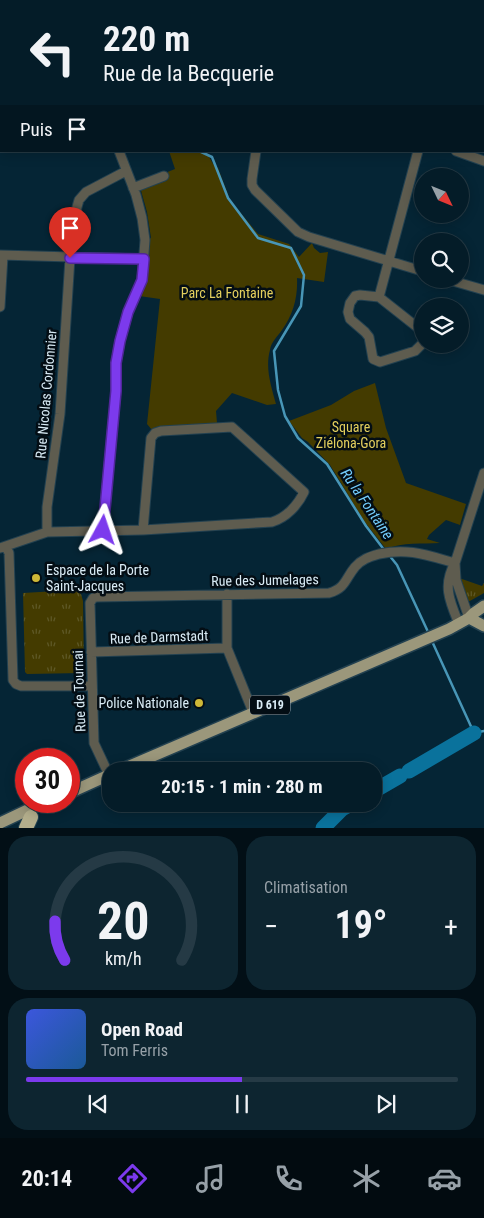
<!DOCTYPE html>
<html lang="fr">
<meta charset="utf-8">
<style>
body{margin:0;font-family:"Roboto Condensed",sans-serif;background:#0d2530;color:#f1f3f6;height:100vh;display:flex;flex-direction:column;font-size:19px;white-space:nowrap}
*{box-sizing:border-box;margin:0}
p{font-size:16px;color:#97a1a8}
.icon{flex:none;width:28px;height:28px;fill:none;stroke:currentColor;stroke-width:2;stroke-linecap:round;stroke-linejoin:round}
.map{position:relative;height:828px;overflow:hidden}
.panel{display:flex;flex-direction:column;gap:8px;padding:8px;background:#020f16;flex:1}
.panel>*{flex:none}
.hud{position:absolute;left:0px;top:0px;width:485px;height:152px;box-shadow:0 2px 12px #0003,0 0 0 1px #253a45;background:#041c28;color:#f1f3f6;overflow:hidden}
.needle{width:32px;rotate:133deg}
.tools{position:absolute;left:414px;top:168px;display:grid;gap:10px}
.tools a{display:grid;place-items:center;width:55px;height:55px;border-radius:50%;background:#041c28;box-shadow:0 2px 12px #0003,0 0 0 1px #253a45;font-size:25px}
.speed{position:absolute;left:15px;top:748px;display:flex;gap:10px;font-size:25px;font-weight:700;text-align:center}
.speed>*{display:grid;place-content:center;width:65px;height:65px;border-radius:50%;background:#041c28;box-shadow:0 2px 12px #0003,0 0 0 1px #253a45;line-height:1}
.speed .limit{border:8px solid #d22;background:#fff;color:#111}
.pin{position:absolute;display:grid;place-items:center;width:42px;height:42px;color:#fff;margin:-51px -21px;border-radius:50% 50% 50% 0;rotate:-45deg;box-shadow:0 0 5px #0007}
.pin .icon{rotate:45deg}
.me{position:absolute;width:55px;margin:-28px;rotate:5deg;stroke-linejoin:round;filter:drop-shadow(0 0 4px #0008)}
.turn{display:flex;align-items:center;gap:18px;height:105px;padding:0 20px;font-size:22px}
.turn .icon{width:65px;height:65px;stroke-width:2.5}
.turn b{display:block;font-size:35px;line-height:42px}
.then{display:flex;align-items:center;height:48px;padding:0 20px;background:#0003;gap:10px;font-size:19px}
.big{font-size:38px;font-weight:700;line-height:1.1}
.panel .card{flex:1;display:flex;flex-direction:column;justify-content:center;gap:8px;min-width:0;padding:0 18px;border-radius:20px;background:#0d2530}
.panel .dial{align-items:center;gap:0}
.dial svg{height:130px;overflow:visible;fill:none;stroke:#253a45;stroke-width:7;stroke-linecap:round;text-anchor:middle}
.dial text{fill:#f1f3f6;stroke:none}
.song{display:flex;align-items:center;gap:15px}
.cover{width:60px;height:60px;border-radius:8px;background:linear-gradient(135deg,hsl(230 70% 55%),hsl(210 70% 35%))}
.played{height:5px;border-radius:2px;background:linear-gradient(90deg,#7c3aed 50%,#253a45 50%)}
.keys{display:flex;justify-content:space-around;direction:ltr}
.heat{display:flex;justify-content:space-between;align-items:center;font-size:28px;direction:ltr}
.panel .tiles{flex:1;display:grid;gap:8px;grid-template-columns:1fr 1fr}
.card:last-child{grid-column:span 2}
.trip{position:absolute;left:102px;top:762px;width:280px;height:50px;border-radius:20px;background:#041c28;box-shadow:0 2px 12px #0003,0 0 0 1px #253a45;font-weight:700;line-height:50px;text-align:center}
.menu{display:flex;height:80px;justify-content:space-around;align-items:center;background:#020b10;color:#97a1a8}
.menu .icon{width:35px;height:35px}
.menu .on{color:#7c3aed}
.menu b{font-size:22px;color:#f1f3f6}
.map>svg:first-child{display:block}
.grass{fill:url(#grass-tufts)}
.park{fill:#443b00}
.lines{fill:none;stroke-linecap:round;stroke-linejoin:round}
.stream{stroke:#4896b7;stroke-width:2.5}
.river{stroke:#0a729c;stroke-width:15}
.minor-casing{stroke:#234150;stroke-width:11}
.major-casing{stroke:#234150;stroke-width:14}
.highway-casing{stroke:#234150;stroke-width:16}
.minor{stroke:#5e5c4f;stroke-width:9}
.major{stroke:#9b977b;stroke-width:11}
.highway{stroke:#b3ae8c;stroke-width:14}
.route-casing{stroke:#51269a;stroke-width:12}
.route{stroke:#7c3aed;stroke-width:9}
.poi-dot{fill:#ceb837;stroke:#030d14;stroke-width:2}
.labels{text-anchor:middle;stroke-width:5;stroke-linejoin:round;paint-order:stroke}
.shield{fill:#030d14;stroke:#99a8b2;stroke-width:1}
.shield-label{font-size:12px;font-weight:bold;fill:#d9ebf5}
.park-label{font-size:14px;fill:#e3cf5d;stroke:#030d14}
.street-label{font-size:14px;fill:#d9ebf5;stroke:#030d14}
.poi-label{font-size:14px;fill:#d9ebf5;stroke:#030d14;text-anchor:start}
.water-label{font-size:15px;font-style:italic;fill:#73ccfb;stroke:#030d14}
</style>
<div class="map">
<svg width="484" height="828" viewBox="0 0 484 828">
<defs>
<pattern id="grass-tufts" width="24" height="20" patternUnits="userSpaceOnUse" patternTransform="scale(1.25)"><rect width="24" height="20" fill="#443b00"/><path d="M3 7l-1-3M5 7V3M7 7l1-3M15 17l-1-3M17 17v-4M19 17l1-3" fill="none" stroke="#5e5826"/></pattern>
</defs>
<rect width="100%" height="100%" fill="#052535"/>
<!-- grass -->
<path class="grass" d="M459,578l23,8 2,-3v10l-16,9 -3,-3z
M74,590l7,4 2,7 1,69 -2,3 -55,1 -2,-2 -2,-79z"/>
<!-- park -->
<path class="park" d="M169,151c10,0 34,-3 39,5 4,4 4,9 10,12l12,32 28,34 31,10 10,13 13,-14 2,5 6,5 8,-1 -4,30 -27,-4c1,19 -4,37 -15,52 -4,6 -11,12 -12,20 -5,18 1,36 6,54l-9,1 -35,-12 -16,18 1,12 -56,4 -9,3 -5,-6 13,-125 -21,-3c8,-19 12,-36 9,-57l3,-1 -4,-26 -7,-25 26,-7 -1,-7 10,-4z
M375,383l11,45 20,55 60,21 -6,21 -14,-5 -17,15 -2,4 13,4c-18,1 -37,-1 -54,6l-22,-28 -34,-56 -22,-23 -6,-4 -13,-17 42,-16 23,-14z"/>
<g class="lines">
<!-- stream -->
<path class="stream" d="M222,0v1
M199,151l13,6 16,41 30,40 33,10 13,27 -3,31 -27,45 4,39 7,26 13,22 29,26 39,62 19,25
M389,555l8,10 32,69
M431,639l43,94 10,-2"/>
<!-- river -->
<path class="river" d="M409,771l65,-38
M374,791l26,-15
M323,828l19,-19 9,-5"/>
<!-- minor casing -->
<g class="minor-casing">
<path id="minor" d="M116,0l3,1
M39,1v-1
M159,1v-1
M284,1v-1
M458,1v-1
M0,68h1
M256,151l-4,28v6l3,5 43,42 11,5 113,34
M456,151l28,10
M133,188l31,-12
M0,255l144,4
M446,279l38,11
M379,297l39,-146
M0,307l3,-51
M422,331l-43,-34 -19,-2 -5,1 -5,7 -2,9 2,7 15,13 4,5 4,22 7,3 35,-11 7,-7
M103,530l13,-139v-28l4,-22 8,-29 14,-32 3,-40 -3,-22 -6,-23 -17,-44
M47,532v-25l13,-93 10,-156 7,-51 2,-7 7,-8 40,-21
M6,547l3,6 4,127 3,4 5,2h71
M0,548l47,-16 96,-2 129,-8c14,-4 26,-17 32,-30l-72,-65 -71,4 -6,2 -4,5 -8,92
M455,563l1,17 13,38
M227,594v54l26,64
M459,624c-9,-22 -17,-39 -4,-61l29,-90
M91,652l136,-4
M109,775l-15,-32 -4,-140 3,-5 4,-1 232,-4c17,-5 16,-14 26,-26 7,-8 14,-10 24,-13 30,-6 47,1 76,9"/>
</g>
<!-- major casing -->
<g class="major-casing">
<path id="major" d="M469,618l15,8
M118,771l331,-142 20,-11 5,-5 10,-7
M69,793l42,-19
M0,823l36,-17 16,-5"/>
</g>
<!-- highway casing -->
<g class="highway-casing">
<path id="highway" d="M26,828l5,-11"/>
</g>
<!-- minor -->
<use href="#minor" class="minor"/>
<!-- major -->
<use href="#major" class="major"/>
<!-- highway -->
<use href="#highway" class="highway"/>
</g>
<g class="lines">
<!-- route casing -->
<g class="route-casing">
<path id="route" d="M70,258l74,1 -2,21 -14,32 -8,29 -4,22v28l-13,139"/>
</g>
<!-- route -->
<use href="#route" class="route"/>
</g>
<!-- markers -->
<g class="poi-dot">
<circle cx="36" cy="578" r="5"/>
<circle cx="199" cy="703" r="5"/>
</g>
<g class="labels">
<!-- shield labels -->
<rect class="shield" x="250" y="695.5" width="40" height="19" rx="4"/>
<g class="shield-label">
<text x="270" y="709">D 619</text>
</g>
<!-- park labels -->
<g class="park-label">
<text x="227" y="298">Parc La Fontaine</text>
<text x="351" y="432">Square<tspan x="351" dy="16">Ziélona-Gora</tspan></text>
</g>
<!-- street labels -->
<g class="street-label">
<text transform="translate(46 394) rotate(-85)" y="5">Rue Nicolas Cordonnier</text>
<text transform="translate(265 580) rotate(-1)" y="5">Rue des Jumelages</text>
<text transform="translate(159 637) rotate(-2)" y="5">Rue de Darmstadt</text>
<text transform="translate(79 691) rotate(-92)" y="5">Rue de Tournai</text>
</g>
<!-- poi labels -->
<g class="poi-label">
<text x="46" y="575">Espace de la Porte<tspan x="46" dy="16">Saint-Jacques</tspan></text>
<text x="189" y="708" text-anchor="end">Police Nationale</text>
</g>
<!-- water labels -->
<g class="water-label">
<text transform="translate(367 504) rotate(56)" y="5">Ru la Fontaine</text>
</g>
</g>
</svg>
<div class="tools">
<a><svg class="needle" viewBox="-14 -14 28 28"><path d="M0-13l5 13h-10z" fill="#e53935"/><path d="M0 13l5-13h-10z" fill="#97a1a8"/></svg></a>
<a><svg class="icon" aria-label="search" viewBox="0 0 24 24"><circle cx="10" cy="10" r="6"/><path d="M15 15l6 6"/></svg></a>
<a><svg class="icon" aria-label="layers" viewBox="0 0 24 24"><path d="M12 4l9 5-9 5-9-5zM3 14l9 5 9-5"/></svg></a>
</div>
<div class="speed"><div class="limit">30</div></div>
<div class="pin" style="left:70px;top:258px;background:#d93025"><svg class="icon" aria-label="arrive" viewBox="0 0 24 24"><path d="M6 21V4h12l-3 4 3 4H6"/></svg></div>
<svg class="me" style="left:103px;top:530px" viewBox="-20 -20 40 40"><path d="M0-17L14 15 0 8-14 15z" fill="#7c3aed" stroke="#fff" stroke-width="4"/></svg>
<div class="trip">20:15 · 1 min · 280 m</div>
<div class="hud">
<div class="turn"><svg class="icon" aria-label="left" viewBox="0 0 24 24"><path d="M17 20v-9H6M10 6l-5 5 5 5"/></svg><div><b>220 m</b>Rue de la Becquerie</div></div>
<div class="then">Puis<svg class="icon" aria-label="arrive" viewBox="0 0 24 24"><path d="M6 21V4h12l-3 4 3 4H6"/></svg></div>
</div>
</div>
<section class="panel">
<div class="tiles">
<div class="card dial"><svg viewBox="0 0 100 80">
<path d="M14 69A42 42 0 1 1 86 69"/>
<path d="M14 69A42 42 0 0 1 8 45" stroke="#7c3aed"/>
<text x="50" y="56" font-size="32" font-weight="700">20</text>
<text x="50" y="72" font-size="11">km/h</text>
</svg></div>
<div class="card"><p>Climatisation</p>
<div class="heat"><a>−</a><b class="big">19°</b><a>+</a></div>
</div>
<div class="card">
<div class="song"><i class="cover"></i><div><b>Open Road</b><p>Tom Ferris</p></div></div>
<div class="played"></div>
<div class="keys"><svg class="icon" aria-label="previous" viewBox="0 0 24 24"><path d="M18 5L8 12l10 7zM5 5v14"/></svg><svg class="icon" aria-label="pause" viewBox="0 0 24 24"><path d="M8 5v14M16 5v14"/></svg><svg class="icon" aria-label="next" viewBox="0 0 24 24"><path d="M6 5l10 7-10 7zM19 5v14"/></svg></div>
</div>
</div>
</section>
<nav class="menu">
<b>20:14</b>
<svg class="icon on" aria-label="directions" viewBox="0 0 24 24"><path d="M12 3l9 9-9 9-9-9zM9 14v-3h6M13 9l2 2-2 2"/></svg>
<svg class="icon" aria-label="music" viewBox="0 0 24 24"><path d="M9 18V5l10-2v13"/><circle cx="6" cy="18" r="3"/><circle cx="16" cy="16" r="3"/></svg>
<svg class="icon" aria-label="phone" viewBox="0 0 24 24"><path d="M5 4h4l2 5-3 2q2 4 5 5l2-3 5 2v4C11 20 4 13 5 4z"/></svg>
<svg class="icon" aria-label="climate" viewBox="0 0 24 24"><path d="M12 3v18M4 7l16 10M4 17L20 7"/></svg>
<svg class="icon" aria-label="car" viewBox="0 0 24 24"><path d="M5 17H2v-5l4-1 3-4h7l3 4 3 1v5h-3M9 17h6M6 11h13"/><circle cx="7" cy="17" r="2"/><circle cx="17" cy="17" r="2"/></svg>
</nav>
